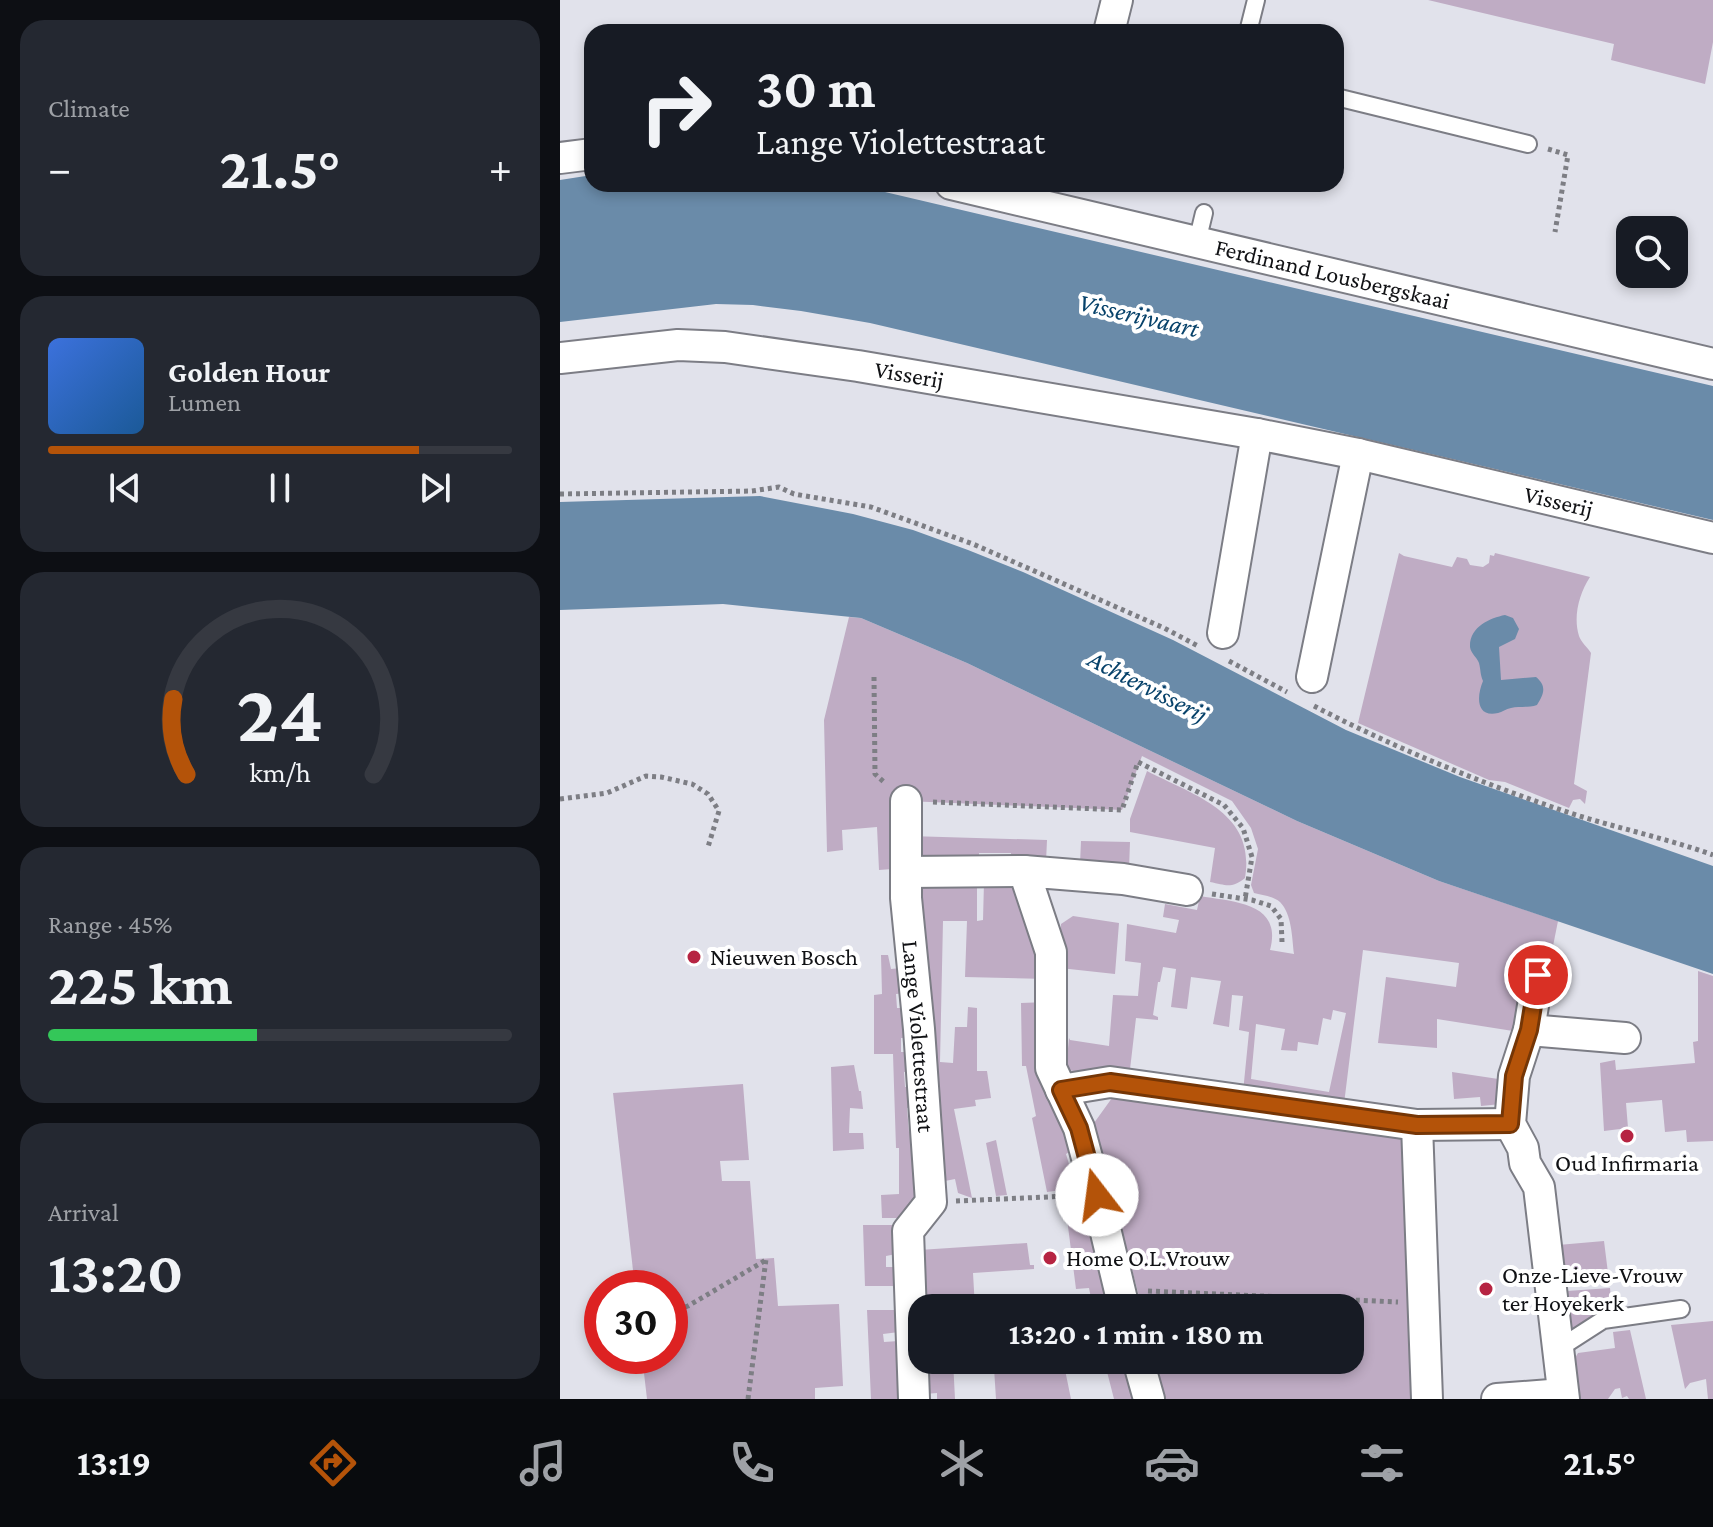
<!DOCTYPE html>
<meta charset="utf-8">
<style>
body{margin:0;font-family:"Crimson Pro",serif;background:#242831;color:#f1f3f6;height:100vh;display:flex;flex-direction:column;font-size:30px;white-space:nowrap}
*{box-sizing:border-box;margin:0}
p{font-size:26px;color:#9ea1a6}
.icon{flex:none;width:44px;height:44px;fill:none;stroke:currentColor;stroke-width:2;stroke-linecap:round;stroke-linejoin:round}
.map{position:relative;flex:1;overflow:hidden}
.drawer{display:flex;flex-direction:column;gap:20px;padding:20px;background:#0d0f14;width:560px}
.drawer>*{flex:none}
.top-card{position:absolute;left:24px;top:24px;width:760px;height:168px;border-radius:24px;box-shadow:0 4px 12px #0003;background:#171b24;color:#f1f3f6;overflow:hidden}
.controls{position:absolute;left:1056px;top:216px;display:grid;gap:16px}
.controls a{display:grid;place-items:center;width:72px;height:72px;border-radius:16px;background:#171b24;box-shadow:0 4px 12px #0003;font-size:40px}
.speed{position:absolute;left:24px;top:1270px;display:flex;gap:16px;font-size:40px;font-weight:700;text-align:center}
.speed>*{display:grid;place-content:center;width:104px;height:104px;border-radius:50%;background:#171b24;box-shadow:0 4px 12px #0003;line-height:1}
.speed .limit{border:12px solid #d22;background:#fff;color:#111}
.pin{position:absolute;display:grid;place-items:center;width:68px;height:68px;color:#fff;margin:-34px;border:4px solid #fff;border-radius:50%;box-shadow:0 2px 8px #0007}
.me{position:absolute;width:88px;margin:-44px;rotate:345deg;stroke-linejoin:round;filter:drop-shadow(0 0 6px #0008)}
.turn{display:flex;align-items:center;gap:28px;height:168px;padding:0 40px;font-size:36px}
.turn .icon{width:104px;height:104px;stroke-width:2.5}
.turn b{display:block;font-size:56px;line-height:68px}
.big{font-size:60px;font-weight:700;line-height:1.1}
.drawer .widget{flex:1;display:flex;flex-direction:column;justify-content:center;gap:12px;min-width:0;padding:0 28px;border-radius:24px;background:#242831}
.drawer .dial{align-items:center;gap:0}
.dial svg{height:208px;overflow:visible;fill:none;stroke:#363941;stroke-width:7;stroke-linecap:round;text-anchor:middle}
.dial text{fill:#f1f3f6;stroke:none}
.song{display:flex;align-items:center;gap:24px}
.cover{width:96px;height:96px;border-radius:12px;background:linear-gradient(135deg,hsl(220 70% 55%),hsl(210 70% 35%))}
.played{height:8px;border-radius:4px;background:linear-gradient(90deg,#b45309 80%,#363941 80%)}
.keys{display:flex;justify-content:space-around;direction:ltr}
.heat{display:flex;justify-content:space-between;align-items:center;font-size:44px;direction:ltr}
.charge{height:12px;border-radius:6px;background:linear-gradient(90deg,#34c759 45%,#363941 0)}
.trip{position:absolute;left:348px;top:1294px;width:456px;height:80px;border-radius:24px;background:#171b24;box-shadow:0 4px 12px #0003;font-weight:700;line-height:80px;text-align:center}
.menu{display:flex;height:128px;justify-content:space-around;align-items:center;background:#090b0e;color:#9ea1a6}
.menu .icon{width:56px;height:56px}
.menu .active{color:#b45309}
.menu b{font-size:36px;color:#f1f3f6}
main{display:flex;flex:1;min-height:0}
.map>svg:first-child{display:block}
.green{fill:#bfacc4;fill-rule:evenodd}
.water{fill:#6a8ba9}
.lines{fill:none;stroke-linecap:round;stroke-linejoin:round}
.lane-casing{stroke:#7c7d85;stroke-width:20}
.street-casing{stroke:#7c7d85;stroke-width:34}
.path{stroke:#7d7e84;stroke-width:5;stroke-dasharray:4 4;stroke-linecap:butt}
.lane{stroke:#fff;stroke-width:16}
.street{stroke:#fff;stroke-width:30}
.route-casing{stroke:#753606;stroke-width:20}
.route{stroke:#b45309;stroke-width:14}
.poi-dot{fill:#b62442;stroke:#fff;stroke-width:3}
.labels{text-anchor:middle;stroke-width:8;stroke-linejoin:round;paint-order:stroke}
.street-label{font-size:24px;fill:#111215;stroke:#fff}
.poi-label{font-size:24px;fill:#111215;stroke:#fff;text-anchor:start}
.water-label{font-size:26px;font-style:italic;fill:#07426a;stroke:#fff}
</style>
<main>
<section class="drawer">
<div class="widget"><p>Climate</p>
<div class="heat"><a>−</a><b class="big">21.5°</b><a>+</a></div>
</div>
<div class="widget">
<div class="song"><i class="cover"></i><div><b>Golden Hour</b><p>Lumen</p></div></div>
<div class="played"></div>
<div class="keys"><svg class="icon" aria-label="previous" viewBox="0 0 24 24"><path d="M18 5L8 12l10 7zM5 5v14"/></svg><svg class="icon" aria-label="pause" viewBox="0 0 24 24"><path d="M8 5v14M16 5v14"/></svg><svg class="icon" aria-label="next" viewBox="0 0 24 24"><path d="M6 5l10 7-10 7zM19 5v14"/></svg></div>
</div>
<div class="widget dial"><svg viewBox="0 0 100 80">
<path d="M14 69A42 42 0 1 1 86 69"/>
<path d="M14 69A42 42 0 0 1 9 40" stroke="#b45309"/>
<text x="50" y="56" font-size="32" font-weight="700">24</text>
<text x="50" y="72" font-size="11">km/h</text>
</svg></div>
<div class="widget"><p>Range · 45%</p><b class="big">225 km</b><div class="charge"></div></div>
<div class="widget"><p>Arrival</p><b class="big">13:20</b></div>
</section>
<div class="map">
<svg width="1153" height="1399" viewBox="0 0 1153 1399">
<rect width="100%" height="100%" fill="#e1e2eb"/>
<!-- green -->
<path class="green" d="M868,0h285v42l-8,42 -94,-24 3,-16z
M839,553l5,3 48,11 5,-10 10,2 3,6 13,2 6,-4 1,-8 4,1 1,-3 95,24c-11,17 -17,40 -11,59 2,6 9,12 12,17l-17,131 13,7 -2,13 -5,-5 -7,1 -4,8 -64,-26 -16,-2 -131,-57z
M289,617l12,1 106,45 330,158 142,60 119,40 -10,50 -21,4 -14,56 -76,-12v29l-59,-5 8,-66 70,10 3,-24 -96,-13 -19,154 -101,-12 6,-60 -10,-2 4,-34 -11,-1 -3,32 -16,-3 8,-43 -30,-4 -4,32 -16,-2 5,-38 -13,-2 -3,15h-2l-5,33 5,2v3l-22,-2 -7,60 -63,-8 3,-32 1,2 39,6 4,-51 25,1 3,-33 -16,-2 2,-37 49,9 3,-13 -16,-3 2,-13 32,6 3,-14c33,6 83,6 70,54l24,4c-2,-16 -2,-40 -14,-52 -7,-6 -18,-7 -26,-9l-3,-8 7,-36 -7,-21 -19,-27 -90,-45 -20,54 -216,-9 -15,26 1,42 -13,1 -2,-43 -35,3 1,20 -16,2 -3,-132zM773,1010l13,3 -17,79 -78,-13 5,-55 29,5 -4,21 16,1 1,-9 20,3 5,-27 8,2z
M587,771c48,25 109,41 98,107 -14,11 -19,7 -35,4l5,-34 -85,-16v-13z
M349,836l138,4 -1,22 -35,-1v-8h-32v7l-69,1z
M521,841l49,1 -1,27 -49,-5z
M417,881v40l6,-1 1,-38 32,-1 5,4 25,72 1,22 -82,-2 2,-56h-24l-3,141 13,1 2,-36h12l1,-20 9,1v63h10l4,27 -16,2 1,6 -22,3 18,89 -14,-5 -3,-14 -10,2c-13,-58 -14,-113 -19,-172 -2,-28 -6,-57 -7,-86 0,-12 -1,-24 2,-36l6,-3z
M513,916l46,7 -4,51 -55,-6 1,-44z
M321,955h7l3,14 10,-1 6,25 -11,1 1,14h11l3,30h-10v14h10l2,19 -9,1 1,15h9l2,20 -9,1 2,24 9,-1 4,44 -8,1 1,17h8l-22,25h-19l-1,-23 18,-1v-46h-3l-3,-94h-19v-59l8,-1z
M1138,971l15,5v165l-26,1 -1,-12 -21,2 -3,-32 -36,3 2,25 -24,3 -4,-68 15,-3 1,10 79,-7 -2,-21 5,-1z
M487,1002l24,149 -5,3 10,34 -29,4 -15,-74 4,-2 -10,-50h-4l-1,-63z
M294,1065l5,26h2l2,18 -13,-1 -1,25h14l1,16 -31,2 -2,-84z
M892,1072l53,8 -4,24 -20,2 -1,-9 -26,2z
M183,1084l6,76 -29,1 2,20h28l6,78 18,-1 4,48 61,-2 4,82 -28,2v11h-168l-5,-43h28v-68h-35l-22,-195z
M552,1098l291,37 13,264h-251l-10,-39h195v-52h-208l-48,-185z
M436,1140l11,55 -11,1 -10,-53z
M526,1202l30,106h-23l-4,-20 -13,1 -11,-86z
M303,1225h32l1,29 -10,2v11h10l1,19h-32z
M1044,1241l5,40 -43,5 -7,-1 -1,-40z
M467,1243l3,22h4v4l-61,4 2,35h-53l-3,-58z
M1050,1288l2,22 -15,4 -23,14 -5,1 -9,-34 7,-4z
M307,1310h30l2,22 -16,2 1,8 15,-1 2,58h-30z
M1153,1321v78h-5l-2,-20 -16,4 -5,6 -14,-64z
M1070,1330l16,69h-17l-2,-3 -5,2 -2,-10 -5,1 -7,10h-34l-2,-36 6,-10 37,-5 -2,-16z
M363,1360h30l2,39h-18v-6l-12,1 -1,-22 8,-1v-10l-9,1z
M463,1360h40l8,39h-75l-2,-31 29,-3z
M544,1360h26l11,39h-27z"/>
<!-- water -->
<path class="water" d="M32,175v9h259l862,202v134l-843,-197 -69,-12 -48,-6 -37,-1 -156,18v-142z
M200,496l93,18 60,16 55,20 55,22 150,68 173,90 114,47 253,89v108l-274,-93 -142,-60 -330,-158 -106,-45 -138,-14 -163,6v-108z
M945,615l8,3 6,11 -4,10 -16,8 2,33 35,-3c11,9 8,17 1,28 -9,3 -18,1 -26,3 -5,1 -9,4 -13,5 -23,5 -21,-18 -15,-32 -3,-7 -2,-10 -4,-18 -2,-6 -8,-9 -9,-16 -1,-20 20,-29 35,-32z"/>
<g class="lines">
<!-- lane casing -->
<g class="lane-casing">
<path id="lane" d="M688,32l8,-32
M776,97l192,47
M637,242l7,-29
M998,1349l45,-29 78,-11"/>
</g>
<!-- street casing -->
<g class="street-casing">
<g id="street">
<path d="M549,32l8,-32"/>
<path d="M0,158l32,-4"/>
<path id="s1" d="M391,184l762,180"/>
<path id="s2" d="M0,358l118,-13 47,2 133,19 399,68 101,20 355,84"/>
<path d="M663,633l34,-199"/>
<path d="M752,677l46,-223"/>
<path id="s3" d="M346,801v97l13,131 12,173 -23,29 6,168"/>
<path d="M347,872l117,-1"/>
<path d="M978,975l-9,55 -15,46 -4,48 13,24 2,15 14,24 25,212"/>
<path d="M969,1030l96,8"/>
<path d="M501,1090l49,-8 307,43 93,-1"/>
<path d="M857,1125l10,274"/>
<path d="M564,1308l-27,-113 -18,-67 -28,-60v-116l-27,-81 99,8 64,11"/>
<path d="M578,1360l11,39"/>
<path d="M937,1399l66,-5"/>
</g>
</g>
<!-- path -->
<path class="path" d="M988,149l20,6 -13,77
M0,494l192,-3 27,-4 15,7 77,13 102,37 191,84 34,18
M669,661l58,31
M314,677l1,97 11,10
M754,706c79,41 162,75 247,104 50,17 102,27 152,45
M0,799l47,-6 39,-17 15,1 31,7 16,10 11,17 -11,36
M373,802l189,8 16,-48 86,43 19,23 9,29 -7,42
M652,894l40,6 19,6 10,13 1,23
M396,1201l114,-5
M588,1291l250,11
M110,1312l18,-6 78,-46
M188,1399l18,-140"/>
<!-- lane -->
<use href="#lane" class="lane"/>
<!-- street -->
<use href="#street" class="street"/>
</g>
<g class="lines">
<!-- route casing -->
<g class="route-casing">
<path id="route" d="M537,1195l-18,-67 -18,-38 49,-8 307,43 93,-1 4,-48 15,-46 9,-55"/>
</g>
<!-- route -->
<use href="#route" class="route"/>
</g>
<!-- markers -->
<g class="poi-dot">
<circle cx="134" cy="957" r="8"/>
<circle cx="1067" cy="1136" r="8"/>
<circle cx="490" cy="1258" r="8"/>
<circle cx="926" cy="1289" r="8"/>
</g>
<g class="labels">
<!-- street labels -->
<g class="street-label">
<text dy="8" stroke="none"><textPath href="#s1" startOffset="392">Ferdinand Lousbergskaai</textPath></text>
<text dy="8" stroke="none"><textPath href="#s2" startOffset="352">Visserij</textPath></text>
<text dy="8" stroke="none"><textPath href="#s2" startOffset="1014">Visserij</textPath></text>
<text dy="8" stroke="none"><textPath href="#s3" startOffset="236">Lange Violettestraat</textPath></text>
</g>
<!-- poi labels -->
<g class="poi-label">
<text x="150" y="965">Nieuwen Bosch</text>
<text x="1067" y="1171" text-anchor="middle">Oud Infirmaria</text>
<text x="506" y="1266">Home O.L.Vrouw</text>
<text x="942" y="1283">Onze-Lieve-Vrouw<tspan x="942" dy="28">ter Hoyekerk</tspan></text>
</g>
<!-- water labels -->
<g class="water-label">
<text transform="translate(579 315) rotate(13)" y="9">Visserijvaart</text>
<text transform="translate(588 686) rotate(27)" y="9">Achtervisserij</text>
</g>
</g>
</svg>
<div class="controls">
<a><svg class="icon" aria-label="search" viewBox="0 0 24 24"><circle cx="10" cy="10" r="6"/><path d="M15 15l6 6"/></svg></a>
</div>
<div class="speed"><div class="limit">30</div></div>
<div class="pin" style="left:978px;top:975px;background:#d93025"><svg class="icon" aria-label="arrive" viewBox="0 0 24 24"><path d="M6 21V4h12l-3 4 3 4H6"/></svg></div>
<svg class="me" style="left:537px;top:1195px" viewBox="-20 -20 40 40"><circle r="19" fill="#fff"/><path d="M0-13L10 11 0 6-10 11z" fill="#b45309"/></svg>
<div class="trip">13:20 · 1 min · 180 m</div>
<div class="top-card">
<div class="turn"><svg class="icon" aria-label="right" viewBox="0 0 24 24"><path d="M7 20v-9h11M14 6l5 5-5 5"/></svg><div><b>30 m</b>Lange Violettestraat</div></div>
</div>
</div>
</main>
<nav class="menu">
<b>13:19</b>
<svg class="icon active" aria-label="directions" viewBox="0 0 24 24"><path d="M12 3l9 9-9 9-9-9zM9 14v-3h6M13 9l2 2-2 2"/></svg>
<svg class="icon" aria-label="music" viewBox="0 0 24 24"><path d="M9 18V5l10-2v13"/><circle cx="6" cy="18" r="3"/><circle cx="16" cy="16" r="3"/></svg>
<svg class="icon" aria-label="phone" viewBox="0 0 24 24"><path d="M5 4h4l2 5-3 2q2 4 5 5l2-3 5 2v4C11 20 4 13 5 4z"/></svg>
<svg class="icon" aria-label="climate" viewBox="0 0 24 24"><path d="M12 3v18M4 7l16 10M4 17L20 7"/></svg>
<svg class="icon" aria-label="car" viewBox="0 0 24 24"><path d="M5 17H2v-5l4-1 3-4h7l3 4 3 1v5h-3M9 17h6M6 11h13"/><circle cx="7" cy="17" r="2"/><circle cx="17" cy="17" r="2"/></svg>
<svg class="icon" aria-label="filters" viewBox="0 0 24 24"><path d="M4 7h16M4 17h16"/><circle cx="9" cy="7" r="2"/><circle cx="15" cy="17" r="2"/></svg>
<b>21.5°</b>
</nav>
